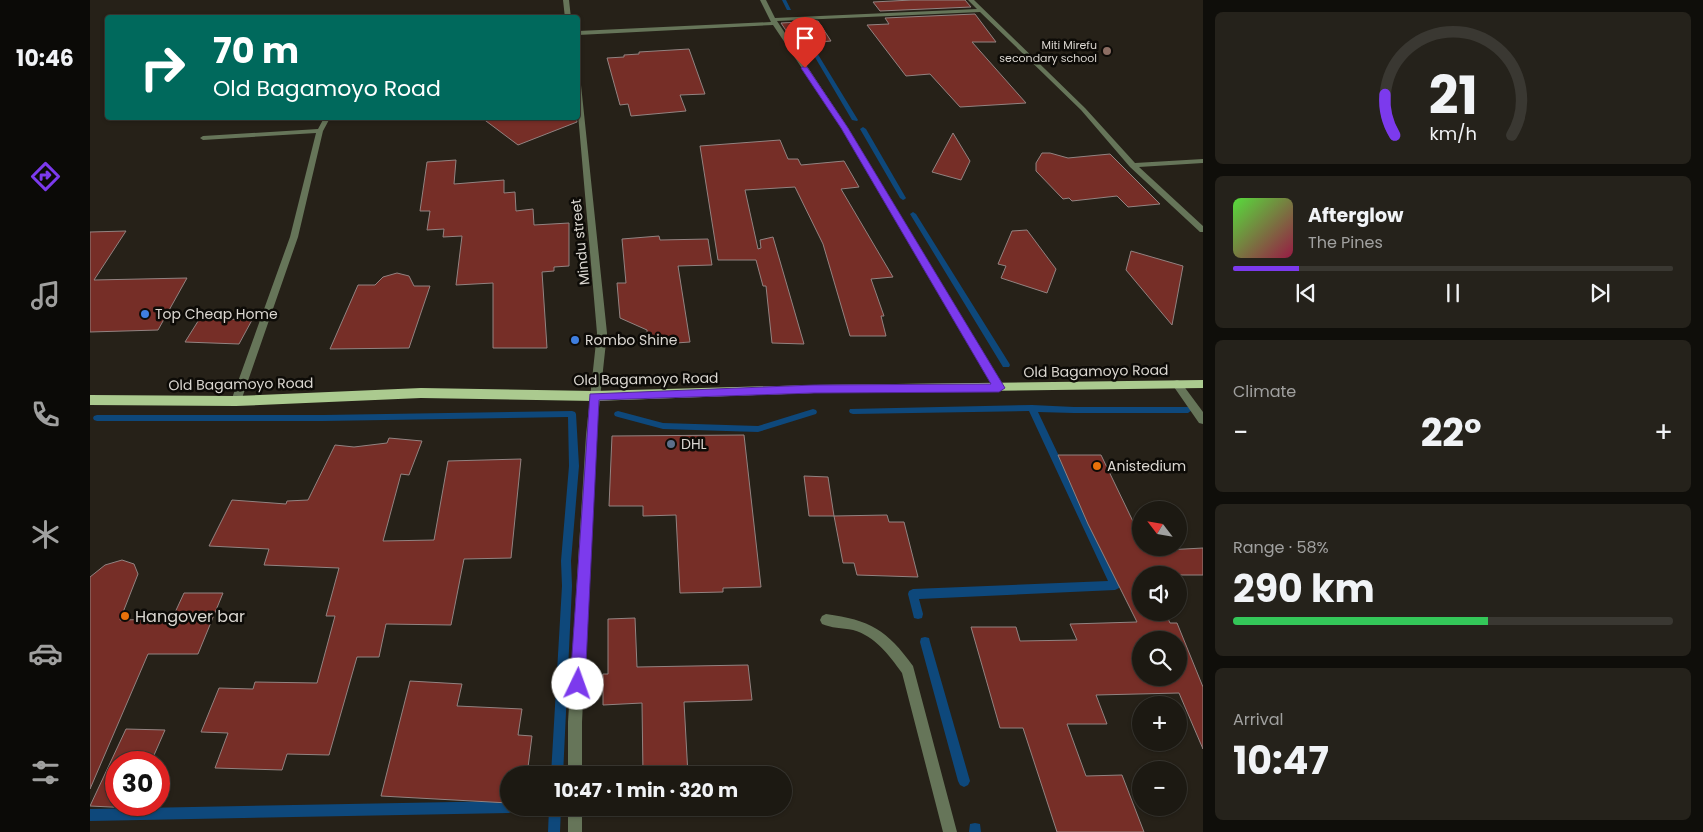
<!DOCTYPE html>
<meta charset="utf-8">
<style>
body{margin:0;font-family:Poppins,sans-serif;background:#25221b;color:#f1f3f6;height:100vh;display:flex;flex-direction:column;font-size:19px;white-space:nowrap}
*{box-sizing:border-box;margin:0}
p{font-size:16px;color:#a0a09f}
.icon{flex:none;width:28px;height:28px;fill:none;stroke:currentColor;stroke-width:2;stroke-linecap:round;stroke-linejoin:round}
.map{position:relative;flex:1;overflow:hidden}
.drawer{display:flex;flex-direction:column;gap:12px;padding:12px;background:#0f0e0a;width:500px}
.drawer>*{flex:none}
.top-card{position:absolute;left:15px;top:15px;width:475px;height:105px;border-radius:5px;box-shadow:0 1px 4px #0004,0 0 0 1px #3a3832;background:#00695c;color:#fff;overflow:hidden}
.needle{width:32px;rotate:301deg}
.fabs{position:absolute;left:1042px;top:501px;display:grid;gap:10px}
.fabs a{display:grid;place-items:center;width:55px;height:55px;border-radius:50%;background:#1c1912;box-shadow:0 1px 4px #0004,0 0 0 1px #3a3832;font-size:25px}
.speed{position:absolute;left:15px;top:751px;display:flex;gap:10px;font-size:25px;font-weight:700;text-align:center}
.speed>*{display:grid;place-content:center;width:65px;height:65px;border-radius:50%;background:#1c1912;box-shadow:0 1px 4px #0004,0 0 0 1px #3a3832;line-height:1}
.speed .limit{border:8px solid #d22;background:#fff;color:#111}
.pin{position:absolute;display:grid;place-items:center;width:42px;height:42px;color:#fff;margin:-51px -21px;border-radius:50% 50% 50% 0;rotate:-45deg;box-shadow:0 0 5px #0007}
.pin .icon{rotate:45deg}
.me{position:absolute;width:55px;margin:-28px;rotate:3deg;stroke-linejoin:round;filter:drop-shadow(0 0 4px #0008)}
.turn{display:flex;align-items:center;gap:18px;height:105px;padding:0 25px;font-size:22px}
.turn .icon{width:65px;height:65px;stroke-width:2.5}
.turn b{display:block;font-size:35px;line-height:42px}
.big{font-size:38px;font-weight:700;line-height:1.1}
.drawer .card{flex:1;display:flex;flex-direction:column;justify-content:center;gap:8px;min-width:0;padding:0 18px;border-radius:8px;background:#25221b}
.drawer .dial{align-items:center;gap:0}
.dial svg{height:130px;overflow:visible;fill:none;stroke:#3a3832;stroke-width:7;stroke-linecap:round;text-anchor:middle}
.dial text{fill:#f1f3f6;stroke:none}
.song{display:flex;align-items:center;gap:15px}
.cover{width:60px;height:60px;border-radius:8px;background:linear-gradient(135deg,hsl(110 70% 55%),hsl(340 70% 35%))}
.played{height:5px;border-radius:2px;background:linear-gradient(90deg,#7c3aed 15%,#3a3832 15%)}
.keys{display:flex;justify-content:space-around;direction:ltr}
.heat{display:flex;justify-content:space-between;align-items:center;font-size:28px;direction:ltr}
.charge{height:8px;border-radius:4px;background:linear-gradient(90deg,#34c759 58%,#3a3832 0)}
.trip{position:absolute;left:410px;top:766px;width:292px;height:50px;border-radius:25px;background:#1c1912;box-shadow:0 1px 4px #0004,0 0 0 1px #3a3832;font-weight:700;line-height:50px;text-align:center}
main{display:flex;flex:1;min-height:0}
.tab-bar{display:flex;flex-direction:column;width:90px;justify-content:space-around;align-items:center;background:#0b0a07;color:#a0a09f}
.tab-bar .icon{width:35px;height:35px}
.tab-bar .selected{color:#7c3aed}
.tab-bar b{font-size:22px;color:#f1f3f6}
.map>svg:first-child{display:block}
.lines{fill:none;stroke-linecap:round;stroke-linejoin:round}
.stream{fill:#0e487b;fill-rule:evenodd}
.building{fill:#762e27;stroke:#928381;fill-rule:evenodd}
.street{fill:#667559;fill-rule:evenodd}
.primary{fill:#abca8f;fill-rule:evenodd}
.route{fill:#7c3aed;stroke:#51269a}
.education-dot{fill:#8d6e63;stroke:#0d0b07;stroke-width:2}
.shop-dot{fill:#3f7fe0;stroke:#0d0b07;stroke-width:2}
.service-dot{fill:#5c6f8a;stroke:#0d0b07;stroke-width:2}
.food-dot{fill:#e8710a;stroke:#0d0b07;stroke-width:2}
.labels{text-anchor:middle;stroke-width:5;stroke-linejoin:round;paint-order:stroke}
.far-poi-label{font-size:11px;fill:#dbd7d1;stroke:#0d0b07;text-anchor:end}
.street-label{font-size:14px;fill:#dbd7d1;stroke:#0d0b07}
.poi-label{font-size:14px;fill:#dbd7d1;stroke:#0d0b07;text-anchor:start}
.near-poi-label{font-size:16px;fill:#dbd7d1;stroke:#0d0b07;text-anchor:start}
</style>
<main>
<nav class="tab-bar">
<b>10:46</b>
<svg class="icon selected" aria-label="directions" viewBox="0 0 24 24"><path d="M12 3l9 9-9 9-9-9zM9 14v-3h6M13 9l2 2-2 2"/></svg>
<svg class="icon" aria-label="music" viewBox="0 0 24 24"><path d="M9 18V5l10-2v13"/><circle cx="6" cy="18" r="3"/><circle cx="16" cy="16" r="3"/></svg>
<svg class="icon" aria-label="phone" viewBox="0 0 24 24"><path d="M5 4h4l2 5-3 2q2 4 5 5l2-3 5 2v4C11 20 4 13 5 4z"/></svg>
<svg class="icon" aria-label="climate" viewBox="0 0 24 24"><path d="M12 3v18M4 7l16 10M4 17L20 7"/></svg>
<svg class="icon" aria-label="car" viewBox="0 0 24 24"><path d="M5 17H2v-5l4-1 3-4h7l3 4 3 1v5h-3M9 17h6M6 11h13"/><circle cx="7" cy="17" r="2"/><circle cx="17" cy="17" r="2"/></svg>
<svg class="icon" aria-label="filters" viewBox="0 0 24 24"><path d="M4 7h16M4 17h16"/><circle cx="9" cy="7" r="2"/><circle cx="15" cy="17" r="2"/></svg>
</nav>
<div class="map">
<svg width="1113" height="832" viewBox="0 0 1113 832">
<rect width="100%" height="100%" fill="#262118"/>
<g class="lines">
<!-- stream -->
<path class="stream" d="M692,0h4l5,10h-4z
M703,19l4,1 61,100 -1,1 -5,-1 -59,-100z
M773,127l3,2 40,69 -1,1 -2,1 -3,-2 -40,-69z
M823,212l3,2 93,149 1,2 -1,2h-6l-93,-153z
M942,405l42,2h114l4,3 -4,3h-114l-36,-1 81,170 1,3 -1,3 -4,2 -196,9 4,15 -1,4 -4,1 -4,-1 -6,-24 1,-3 4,-2 195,-8 -79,-170 -176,3 -3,-1 -1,-2 1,-2z
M723,409l3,1 1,2 -1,2 -58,18 -95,-3 -45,-12 -3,-1 -1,-2 1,-2 3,-1 45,12 95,3z
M482,411l3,1 1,2 3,52 -8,95 1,25 -9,189h-12l11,-189 -1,-25 8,-95 -1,-49 -245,4h-226l-3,-1 -1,-2 1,-2 3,-1h226z
M835,637l4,1 1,4 40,139 -2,4 -4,2 -4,-2 -2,-4 -38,-139 1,-4z
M419,801v7h6l-2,3 -4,2 -419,8v-12z
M459,808h12l-1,24h-12z
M885,823l5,1 1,8h-12l1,-8z"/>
</g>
<!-- building -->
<path class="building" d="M822,0h53l6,7 -91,4 -7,-9z
M885,14l21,28h-24l54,61 -66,4 -30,-33 -24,2 -39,-51 22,-1 -4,-6z
M728,21l13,20 -36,3 -14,-21z
M599,49l16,45 -25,1 6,16 -55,5 -3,-12 -8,1 -13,-47 17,-1v-2l15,-1v-2z
M392,118h94l1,4 -59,23z
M863,133l17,28 -9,19 -29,-8z
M690,140l8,19h10l3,6 43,-4 15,26 -18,2 52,88 -22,2 13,37h-3l5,20h-36l-27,-92 -28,-57 -50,3 13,59 3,-1 -1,-8 13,-3 31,107 -32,-1 -6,-57h-3l-7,-26h-38l-18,-114z
M952,153h8l18,5 42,-4 50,50 -32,3 -11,-11 -45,5 -3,-3 -6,1 -27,-28v-8z
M366,160l-2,24 50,-4v13l11,-1 1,19 17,-2 1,16 35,-2v43l-15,1v4l-12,1 5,76h-54v-65l-37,2 6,-49 -19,1 1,-8 -17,1 3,-19h-10l7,-49z
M937,230l29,39 -9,24 -46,-15 5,-12 -8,-2 14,-33z
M36,231l-32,49 93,-2 -29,52 -68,2v-100z
M569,236l1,4 48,-1 4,26 -34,1 12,76 -42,3 -1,-15 -27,-12 -3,-35h9l-4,-44z
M1041,251l52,15 -11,59 -46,-55z
M307,273l12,3 5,10h16l-21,62 -79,1 28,-64h17l8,-8z
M110,318l52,2 -13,24 -54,-2z
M654,435l17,152 -38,1v4l-43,1 -4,-78 -33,1v-10h-34l3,-70z
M299,438l33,3 -13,34 -8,-1 -18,67 51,-1 14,-79 73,-2 -10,99 -47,1 -13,66 -65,-1 -7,33h-22l-28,98 -42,-1 -5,16 -67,-2 13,-35 -27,-1 18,-44 34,1 2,-7 62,1 18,-67h-9l13,-48 -75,-3 5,-16 -60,-3 23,-46 54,4 1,-3 21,-1 27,-55 19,2 33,-4z
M968,455h43l40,83v10h5l1,3 56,-3v27h-62v37h24l5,11h7l26,64v62l-24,-56 -83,2 11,29h-40l19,52 36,-1 22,57h-87l-34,-104h-23l-29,-101h45l4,14 57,-1 -7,-16 67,-2 -49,-98zM1051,640h38v38h-38z
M714,476l24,1 6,39 53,-1 2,7h15l14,55 -61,-2 -3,-12h-11l-9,-47h-25z
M32,560l12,4 4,10 -18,46 52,-1 12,-26h39l-25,61h-50l-58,135v-212l15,-12z
M545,618l2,49 111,-2 4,35 -68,2 4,73h-45l-1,-72 -39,2v-31h5v-55z
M320,681l52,3 -5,22 65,3 -4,26 14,1 -5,39h-18v28l-128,-7z
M36,729l39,1 -14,32h-35v43h16l-1,3 -41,-2z"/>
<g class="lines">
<!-- street -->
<path class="street" d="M473,0h6l2,18h-6z
M670,0h6l9,18 202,-9 -9,-9h6l111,108 50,55 68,-4v4l-64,4 64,59v6h-3l-70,-65 -49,-57 -101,-98 -203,9 71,107 156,260 -5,4 -3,-1 -154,-263 -69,-103 -195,10v-4l193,-9z
M488,83l3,2 26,248 -11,102 -14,287v53h-14v-53l18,-287 11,-102 -19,-219z
M234,118h6l-7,13 -25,106 -57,164 -2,3h-6l-2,-3 59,-164 26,-104 -113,7 -3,-2 3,-2 115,-7z
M1087,380l3,1 23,31v12l-4,-1 -25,-36 -2,-3 2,-3z
M736,614c44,6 61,16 87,52l44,166h-14l-41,-159c-13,-18 -27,-37 -49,-43 -11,-2 -22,-2 -31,-6l-2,-4 2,-4z
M478,808h14v24h-14z"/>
<!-- primary -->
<path class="primary" d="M1113,380v8l-389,5 -220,8 -173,-3 -185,8 -146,-1v-10l146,1 185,-8 173,3 220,-6z"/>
</g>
<!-- route -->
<path class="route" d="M712,67h5l41,61 157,260 -6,4 -185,1 -215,7 -14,284 -2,5 -5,2 -6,-2 -2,-5 20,-290 224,-9 177,-1 -150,-256 -40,-60z"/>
<!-- markers -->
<circle class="education-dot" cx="1017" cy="51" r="5"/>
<g class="shop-dot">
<circle cx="55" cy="314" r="5"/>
<circle cx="485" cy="340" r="5"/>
</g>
<circle class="service-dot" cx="581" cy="444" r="5"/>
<g class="food-dot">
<circle cx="1007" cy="466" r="5"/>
<circle cx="35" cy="616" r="5"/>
</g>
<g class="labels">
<!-- far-poi labels -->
<g class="far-poi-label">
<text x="1007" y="49">Miti Mirefu<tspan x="1007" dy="13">secondary school</tspan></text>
</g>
<!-- street labels -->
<g class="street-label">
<text transform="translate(490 242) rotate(-96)" y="5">Mindu street</text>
<text transform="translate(1006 371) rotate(-1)" y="5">Old Bagamoyo Road</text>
<text transform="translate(556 379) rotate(-1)" y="5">Old Bagamoyo Road</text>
<text transform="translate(151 384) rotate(-1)" y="5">Old Bagamoyo Road</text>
</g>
<!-- poi labels -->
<g class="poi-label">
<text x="65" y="319">Top Cheap Home</text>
<text x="495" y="345">Rombo Shine</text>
<text x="591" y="449">DHL</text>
<text x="1017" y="471">Anistedium</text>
</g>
<!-- near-poi labels -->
<g class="near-poi-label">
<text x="45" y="622">Hangover bar</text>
</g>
</g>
</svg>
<div class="fabs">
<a><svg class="needle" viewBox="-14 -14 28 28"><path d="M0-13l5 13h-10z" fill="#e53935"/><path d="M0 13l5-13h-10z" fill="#a0a09f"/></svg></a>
<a><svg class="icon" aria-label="sound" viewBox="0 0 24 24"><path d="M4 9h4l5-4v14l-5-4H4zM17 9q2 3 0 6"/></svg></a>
<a><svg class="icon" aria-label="search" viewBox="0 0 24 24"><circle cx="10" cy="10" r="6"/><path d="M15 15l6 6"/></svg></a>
<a>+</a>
<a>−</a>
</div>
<div class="speed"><div class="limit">30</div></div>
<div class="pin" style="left:715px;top:68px;background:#d93025"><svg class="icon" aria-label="arrive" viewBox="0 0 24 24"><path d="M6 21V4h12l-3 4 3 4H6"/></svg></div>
<svg class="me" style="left:488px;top:684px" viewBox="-20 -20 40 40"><circle r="19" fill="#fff"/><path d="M0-13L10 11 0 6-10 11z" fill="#7c3aed"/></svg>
<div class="trip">10:47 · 1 min · 320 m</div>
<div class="top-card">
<div class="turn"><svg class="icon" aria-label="right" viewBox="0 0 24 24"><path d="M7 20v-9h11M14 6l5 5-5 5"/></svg><div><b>70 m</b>Old Bagamoyo Road</div></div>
</div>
</div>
<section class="drawer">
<div class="card dial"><svg viewBox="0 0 100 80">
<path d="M14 69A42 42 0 1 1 86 69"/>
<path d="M14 69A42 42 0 0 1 8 44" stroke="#7c3aed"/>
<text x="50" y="56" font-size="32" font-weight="700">21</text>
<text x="50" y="72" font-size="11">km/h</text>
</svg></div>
<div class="card">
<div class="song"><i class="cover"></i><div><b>Afterglow</b><p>The Pines</p></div></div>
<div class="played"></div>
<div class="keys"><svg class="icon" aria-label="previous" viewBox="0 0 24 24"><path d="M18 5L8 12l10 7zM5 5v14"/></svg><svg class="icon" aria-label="pause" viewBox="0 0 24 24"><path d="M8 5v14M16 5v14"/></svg><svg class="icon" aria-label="next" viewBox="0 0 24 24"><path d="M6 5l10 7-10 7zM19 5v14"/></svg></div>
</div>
<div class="card"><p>Climate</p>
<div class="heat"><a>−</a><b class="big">22°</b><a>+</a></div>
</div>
<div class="card"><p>Range · 58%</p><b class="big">290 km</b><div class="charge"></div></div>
<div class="card"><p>Arrival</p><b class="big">10:47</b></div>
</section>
</main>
